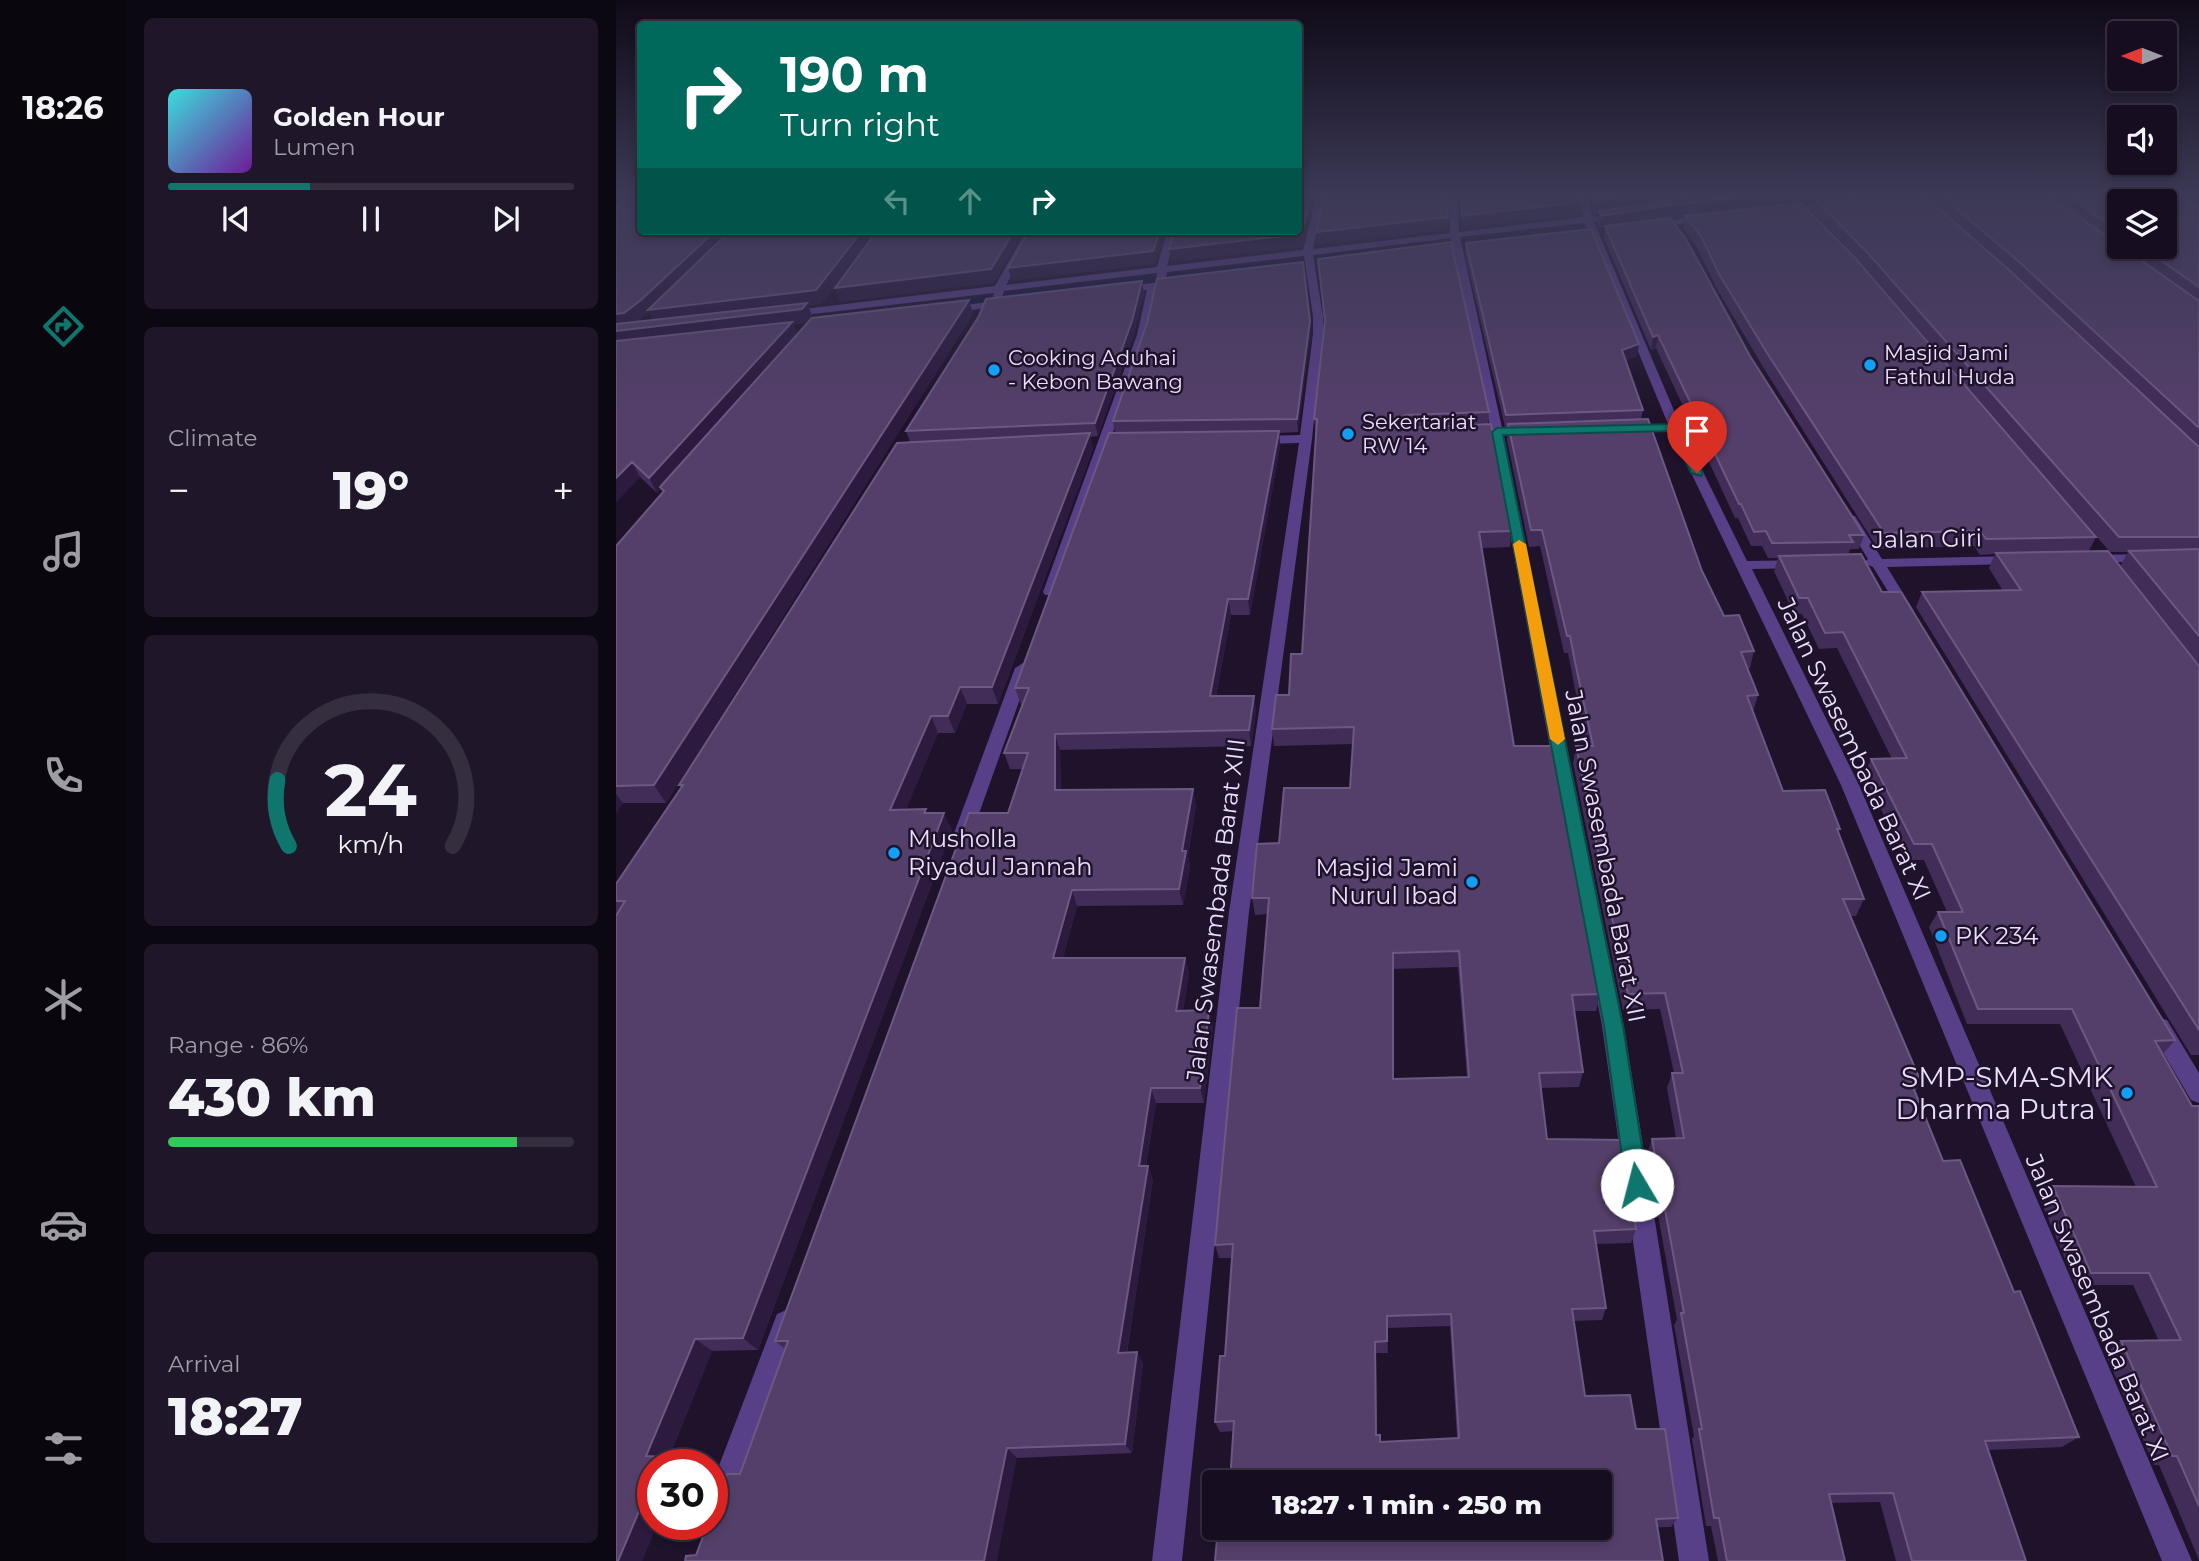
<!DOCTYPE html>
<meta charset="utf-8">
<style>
body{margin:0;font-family:Montserrat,sans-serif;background:#1f1729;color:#f1f3f6;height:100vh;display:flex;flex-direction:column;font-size:26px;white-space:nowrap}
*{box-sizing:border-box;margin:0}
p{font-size:23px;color:#9e9ca5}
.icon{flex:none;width:38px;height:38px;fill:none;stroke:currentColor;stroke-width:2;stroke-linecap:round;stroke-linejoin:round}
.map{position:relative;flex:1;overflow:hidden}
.sheet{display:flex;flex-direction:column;gap:18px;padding:18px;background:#0c0812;width:490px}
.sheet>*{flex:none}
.banner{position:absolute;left:21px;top:21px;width:665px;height:214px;border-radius:7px;box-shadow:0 4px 10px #0003,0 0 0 2px #352e3e;background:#00695c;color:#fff;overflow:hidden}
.needle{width:46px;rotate:270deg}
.tools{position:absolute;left:1491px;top:21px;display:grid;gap:14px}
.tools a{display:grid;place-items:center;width:70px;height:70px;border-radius:7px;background:#160e20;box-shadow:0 4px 10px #0003,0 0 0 2px #352e3e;font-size:35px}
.speed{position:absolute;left:21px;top:1449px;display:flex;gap:14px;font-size:35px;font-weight:700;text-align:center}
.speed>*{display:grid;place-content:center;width:91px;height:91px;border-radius:50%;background:#160e20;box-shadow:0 4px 10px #0003,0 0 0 2px #352e3e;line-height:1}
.speed .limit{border:10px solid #d22;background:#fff;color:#111}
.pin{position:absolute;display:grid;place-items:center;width:60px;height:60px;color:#fff;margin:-72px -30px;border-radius:50% 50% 50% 0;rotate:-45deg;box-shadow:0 0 7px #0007}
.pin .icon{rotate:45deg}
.me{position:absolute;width:77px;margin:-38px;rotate:352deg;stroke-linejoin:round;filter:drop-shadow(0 0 5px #0008)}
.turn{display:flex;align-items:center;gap:24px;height:147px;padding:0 28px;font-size:32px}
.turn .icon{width:91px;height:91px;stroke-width:2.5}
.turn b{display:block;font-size:49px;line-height:60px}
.lanes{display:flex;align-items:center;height:66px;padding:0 28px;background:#0003;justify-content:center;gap:35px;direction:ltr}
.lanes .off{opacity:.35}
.big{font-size:52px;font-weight:800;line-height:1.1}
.sheet .card{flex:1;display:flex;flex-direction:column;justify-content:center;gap:10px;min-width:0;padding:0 24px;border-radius:10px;background:#1f1729}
.sheet .dial{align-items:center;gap:0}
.dial svg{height:182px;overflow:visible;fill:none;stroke:#352e3e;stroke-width:7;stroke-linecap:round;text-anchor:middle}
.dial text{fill:#f1f3f6;stroke:none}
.song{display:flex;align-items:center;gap:21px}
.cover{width:84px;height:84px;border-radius:10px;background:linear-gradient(135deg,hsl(180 70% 55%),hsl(280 70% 35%))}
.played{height:7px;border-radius:4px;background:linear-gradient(90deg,#0f766e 35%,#352e3e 35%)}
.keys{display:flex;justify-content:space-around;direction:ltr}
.heat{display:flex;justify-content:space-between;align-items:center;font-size:38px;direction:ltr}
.charge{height:10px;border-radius:5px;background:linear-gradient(90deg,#34c759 86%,#352e3e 0)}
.trip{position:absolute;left:586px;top:1470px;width:410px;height:70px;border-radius:7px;background:#160e20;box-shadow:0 4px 10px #0003,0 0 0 2px #352e3e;font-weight:800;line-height:70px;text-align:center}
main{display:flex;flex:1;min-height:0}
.tab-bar{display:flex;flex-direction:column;width:126px;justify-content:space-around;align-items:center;background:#09060d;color:#9e9ca5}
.tab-bar .icon{width:49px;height:49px}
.tab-bar .selected{color:#0f766e}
.tab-bar b{font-size:32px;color:#f1f3f6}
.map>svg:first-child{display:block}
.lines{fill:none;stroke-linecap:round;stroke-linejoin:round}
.stream{fill:#0e1249;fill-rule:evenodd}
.minor{fill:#574088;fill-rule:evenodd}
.wall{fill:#422c58;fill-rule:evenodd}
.shaded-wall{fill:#2c1a3f}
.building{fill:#543f6a;stroke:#6c5881;stroke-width:2;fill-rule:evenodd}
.route{fill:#0f766e;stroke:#0a4d48;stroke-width:2}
.slow{fill:#f59e0b}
.poi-dot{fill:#129ff6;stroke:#1e132b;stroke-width:2.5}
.labels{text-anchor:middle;stroke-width:5;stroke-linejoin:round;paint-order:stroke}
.far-poi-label{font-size:21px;fill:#ebdefe;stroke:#1e132b;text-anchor:start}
.street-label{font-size:24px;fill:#ebdefe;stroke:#1e132b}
.poi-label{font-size:24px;fill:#ebdefe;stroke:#1e132b;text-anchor:start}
.near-poi-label{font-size:28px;fill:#ebdefe;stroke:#1e132b;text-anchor:end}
</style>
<main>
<nav class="tab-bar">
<b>18:26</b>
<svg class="icon selected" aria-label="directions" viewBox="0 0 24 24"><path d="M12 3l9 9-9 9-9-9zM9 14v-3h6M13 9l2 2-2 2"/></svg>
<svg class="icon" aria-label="music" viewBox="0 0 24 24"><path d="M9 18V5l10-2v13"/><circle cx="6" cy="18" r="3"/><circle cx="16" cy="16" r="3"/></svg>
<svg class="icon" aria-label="phone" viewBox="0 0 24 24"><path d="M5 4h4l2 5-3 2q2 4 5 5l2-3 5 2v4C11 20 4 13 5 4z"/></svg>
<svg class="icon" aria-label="climate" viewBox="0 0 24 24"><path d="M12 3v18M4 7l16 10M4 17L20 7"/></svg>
<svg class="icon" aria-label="car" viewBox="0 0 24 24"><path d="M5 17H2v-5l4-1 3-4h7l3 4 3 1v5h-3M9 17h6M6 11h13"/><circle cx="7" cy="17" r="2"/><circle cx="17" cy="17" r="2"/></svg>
<svg class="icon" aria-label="filters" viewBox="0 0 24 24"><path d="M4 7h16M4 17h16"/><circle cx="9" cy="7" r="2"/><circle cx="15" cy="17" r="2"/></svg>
</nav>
<section class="sheet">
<div class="card">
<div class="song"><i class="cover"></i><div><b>Golden Hour</b><p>Lumen</p></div></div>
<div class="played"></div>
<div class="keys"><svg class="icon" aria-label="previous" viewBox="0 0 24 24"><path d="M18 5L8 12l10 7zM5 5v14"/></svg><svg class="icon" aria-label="pause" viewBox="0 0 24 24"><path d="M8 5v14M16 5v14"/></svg><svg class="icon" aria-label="next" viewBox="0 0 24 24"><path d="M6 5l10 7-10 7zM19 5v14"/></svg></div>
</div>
<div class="card"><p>Climate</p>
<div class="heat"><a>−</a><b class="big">19°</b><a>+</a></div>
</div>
<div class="card dial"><svg viewBox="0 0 100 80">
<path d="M14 69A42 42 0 1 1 86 69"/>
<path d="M14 69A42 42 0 0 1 9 40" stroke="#0f766e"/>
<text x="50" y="56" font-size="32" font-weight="700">24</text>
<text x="50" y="72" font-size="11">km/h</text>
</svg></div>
<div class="card"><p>Range · 86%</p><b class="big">430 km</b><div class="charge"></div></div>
<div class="card"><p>Arrival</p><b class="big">18:27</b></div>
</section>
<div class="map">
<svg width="1583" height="1561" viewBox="0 0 1583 1561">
<rect width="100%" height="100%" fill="#1e132b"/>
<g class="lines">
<!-- stream -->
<path class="stream" d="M998,221l2,3 -172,22 -3,-2z
M716,255l2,1v2l-380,46 -4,-2 4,-2z"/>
<!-- minor -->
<path class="minor" d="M701,194h8l-12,55 137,-16v-39h8l1,38 125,-15 -5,-23h8l5,22 13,2 -11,4 87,205 66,134 53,-1 7,4 -7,4 -48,1 107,216 333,776h-30l-321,-776 -170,-354 -41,2 -6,-4 6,-4 38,-1 -83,-201 -125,14 43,195 121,594 85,535h-30l-77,-535 -111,-594 -40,-194 -138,17 10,61v18l-11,105 -63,473 -67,649h-30l77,-649 70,-469 -42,1 -6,-4 6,-4 43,-1 13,-101v-18l-9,-60 -137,16 -1,7 -5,3 -5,-3 1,-6 -153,18 -2,7 -4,1 -5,-3 1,-3 -207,24 -5,-3 5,-3 208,-25 31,-55h10l-30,54 151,-18 10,-36h10l-10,35 136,-16z
M1222,200l3,5 -59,8 -4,-3z
M1090,215l4,3 -1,2 -59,8 -4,-3z
M562,280l5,3 -2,2 -24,3 -10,47 -90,257 -2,3h-10l-2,-3 94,-257 10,-45 -28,3 -5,-3 5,-3z
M391,300l5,3 -1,2 -63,8 -5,-3 5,-3z
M1234,515l5,1 27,43 132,-3 7,4 -7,4 -127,3 27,44 -2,3h-10l-29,-47 -10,-4 5,-4 -25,-40z
M1531,554l7,4 -2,3 -61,2 -7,-4 7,-4z
M407,663l8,5 -60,168 -3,5h-12l-3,-5 62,-168z
M1543,1018l8,2 32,53v30l-8,-3 -43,-73 3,-7z
M170,1310l9,4 4,9 -73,200 -4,10 -10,4 -10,-4 -4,-9h14v-40l65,-170z"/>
</g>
<!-- wall -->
<path class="wall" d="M0,194l206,110 -14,1 4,11 -3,5 160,-21 4,14 -307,489h-43l-7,10v-267l47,-54 -2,-3 -4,4 -17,-16 -24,25zM33,312l4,8 -16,2 10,-9zM191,323l-10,11 -4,-10z
M973,194h333l4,4 1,-4h272v471l-79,-99 8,-14h-18l-248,-288 -49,-51 2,-12 -147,16 -39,6 121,133 114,179 -5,14h-9l-2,6 34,37 293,448 -12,14 29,52h7v454l-40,-95h-5l-49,-112 16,-12h38l-26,-56h-57l-36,-86 13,-13 83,1 -76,-163h-93l-38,-97 9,-15h9l-23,-52h-18l-42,-85 7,-16h21l-55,-111 -18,1 -17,-35h-8l-20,-43 4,-13h-10l-6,-12h-11l-13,-28h-3l-79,-170 -5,2 -47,-112 1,-11 -5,1 -2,-5 1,-10h-5zM1503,201l46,46h-46z
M1069,216l411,321 -7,14 110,115v389h-8l-275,-448 6,-15 81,-1 -14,-23 6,-14 -15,1 -6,-9 -96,3 -115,-182 -47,-80 -18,-38 -15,-21z
M850,243l171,113 -12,4 18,50 -2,9 61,152 22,45 30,35 -4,17h-3l11,27 -5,17 30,79 57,38 -2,5 26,65 -8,17h-6l71,166 -6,9 28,70 71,131 65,145 -17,10 -74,3 38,111h-130l-16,-59 -49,1 14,58h-127l-7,-35h-5l-14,-87 2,-3 -20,-111 3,-5 -30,-166 5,-15 24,-1 -9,-50 5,-15h2l-14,-64 -37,1 -50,-247 3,-17h10l-18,-93h-4l-24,-107 -11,1 -22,-107 1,-13h-3l-40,-173z
M702,259l171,153 -1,12 23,107 -1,16 -29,1 33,198 86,248 -4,17h-22l9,61 -4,15 -38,1 6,51 89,90 -5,14 -35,1 10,64 -4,12 -28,1 11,75 51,33 42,89 -7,9 -71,1 -366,-97 -14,1 -5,-10 10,-66 7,-98h-13l-4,-13 45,-237 8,-94 -13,1 -3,-17 27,-55 71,-55 3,-44 -79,2 -2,-17 17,-34 13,-41 14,-219 -2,-16 10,-96zM842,967l9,110 -73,2 -1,-110zM834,1326l7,112 -77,4 -3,-7 -1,-82h12l-1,-25z
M528,293l-10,41 -36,102 -8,1 3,12 -95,255h-31l-12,29h-17l-32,76 22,4 24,17 -194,520 -46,1 -44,109 10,5h-25v59h4l-15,37h-26v-677l65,-96 -2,-3 231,-343 -4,-11z
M694,334l-12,98 -19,1 1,13 -30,169h-19l-15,81h38l2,16 -5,34 -191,4 1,40 132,-1 3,17 -8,50 2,11 -7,38 -106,1 -14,52h122l4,16 -6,36 30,15 -9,78h-48l-10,63h2l5,14 -26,173 16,10 -11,90 -115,5 -321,97 44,-81 45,-125 -10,-8 233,-528 15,-44h-13l-6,-16 19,-48h-2l-6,-17 100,-255 -2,-12z"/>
<!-- shaded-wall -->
<path class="shaded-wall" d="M0,194h19l-19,16z
M696,194h4l-14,53 -131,15 -2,-13z
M1043,194h19l-1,9 -83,10 1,-12z
M1092,194h178l-218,23 -68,11 1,-12 69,-11z
M966,202l-1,13 -119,13v-12z
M832,217l-1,13 -131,15v-13z
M99,231h161l-54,73 -14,1 4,11 -4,7 -15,1 4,11 -140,158 -8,-15 -33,-133v-14l38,-8 -5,-11 -18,14 -15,3v-15z
M398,231h10l-30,52 -154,19 -5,-14z
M544,231h6l-11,33 -143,17 -4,-13z
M526,281l2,12 -10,41 -36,102 -3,-13z
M353,300l4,14 -307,489 -12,-18z
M694,321v13l-12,98 -1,-13z
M1042,335l-2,13 -5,2 2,-13z
M1023,344l-2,12 -17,7 2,-13z
M789,415v15l-9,-8z
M663,431l1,15 -30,169 -2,-16z
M474,433l3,16 -95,255 -6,-17z
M16,462l8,15 -24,25v-24z
M612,599l3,16 -18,97 -3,-16z
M344,687l7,17 -12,29 -7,-17z
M638,696l2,16 -5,34 -2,-16z
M315,716l7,17 -39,94 -9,-17z
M439,734l5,16 1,56 -6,-16z
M577,789l3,17 -8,50 2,11 -7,38 -4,-16 3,-38z
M0,794l7,9 -7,10z
M328,813l8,17 -194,520 -15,-12z
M456,890l5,16 -18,68 -6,-16z
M569,958l4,16 -9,52 -4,-15z
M593,1010l4,15 -9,78 -4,-15z
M535,1088l5,15 -12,77 -5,-14z
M532,1166l5,14 -28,184 -7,-11z
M79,1339l17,12 -44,109 10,5h-20l-12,-9z
M521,1352l6,11 -11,90 -7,-9z
M391,1448l10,10 -20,103h-13z
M37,1478v46h4l-15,37h-24z"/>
<!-- building -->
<path class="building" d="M18,194h6v37h75l-74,69 -17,13 -8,1v-108z
M682,194h14l-11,40 -132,15 5,-18h124z
M708,194h124v23l-132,15z
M845,194h119l2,8 -120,14z
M978,194h65l-64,7z
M1066,194h26l7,4 37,-4h24l-106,11 -69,11 -2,-5 84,-12 3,-3z
M1259,194h47l86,75 191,178v90h-80l-253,-286 -50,-50z
M1323,194h107l73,51v2h3l77,54v127l-181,-167z
M1449,194h113l21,13v80l-57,-40h23v-46h-46v30z
M1185,203l55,56 240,278 -110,2 -6,-8 -96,2 -117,-180 -48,-79 -18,-38 -16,-20z
M1054,218l16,21 64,117 114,179h-15l4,7 -81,1 -6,-12 -12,1 -13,-28h-2l-81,-169 -5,2 -48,-111z
M975,229l48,115 -17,6 21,60 -137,5 -40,-172z
M114,231h132l-46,59 -168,20z
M261,231h137l-23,38 -156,19z
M413,231h131l-7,20 -145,17z
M835,242l38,170 -84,3 -9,7 9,6 86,-4 20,107 -32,1 35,214h38l48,248 -28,1 11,77 -44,1 8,66 75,1 14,89 -42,2 12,77 -34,1 13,87 45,-1 6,34h29l13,89 -22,1 7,42h-448l3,-33h382v-46h-370l4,-61 -19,1 5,-66h5l8,-112 -18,1 22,-237h23l9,-110h-17l5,-54 22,-1 5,-55h66l4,-61 -82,2 4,-34h13l2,-41h11l15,-235h-3l11,-99 -7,-61zM843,951l10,126 -76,2v-126zM835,1314l8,124 -79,4v-7h-4l-1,-93 12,-1v-25z
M687,262l7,59 -13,98 -184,2 34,-98 10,-44z
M526,281l-10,40 -37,102 -189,8 73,-115 7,-17z
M353,300l-315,485 -38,1v-240l48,-55 -4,-4 152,-169z
M191,303l-5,6 -186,22v-7z
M176,322l-143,156 -17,-16 -16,16v-137z
M1032,419l54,152 22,45 15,-1 15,36 -13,1 17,43 -11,1 36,95 42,-1 15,39h-3l27,70h-21l78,183h-10l32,79 17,-1 54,132 6,-1 59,146 -94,4 41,120h-114l-19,-68 -64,1 16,67h-118l-8,-43h-5l-15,-89h3l-21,-116h3l-32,-174 32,-1 -12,-65h11l-18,-80 -37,1 -52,-248h17l-18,-84 -5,-26h-3l-25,-106h-11l-23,-106z
M663,431l-31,168h-20l-18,97h44l-5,34 -194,4v56l138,-1 -11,62h4l-7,38 -107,1 -19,68h132l-9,53 33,-1 -9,78h-49l-12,78h9l-30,187 19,-1 -12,92 -118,4 -23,113h-299l1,-5 10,-1 12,-31h4v-12l15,-38h13l48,-133h-13l194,-528h39l20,-60h-24l25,-65h-14l94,-255z
M474,433l-98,254h-32l-12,29h-17l-41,94 36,-1 -2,4h20l-201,525 -48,1 -49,117 16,1 -4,8h-5v13l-35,83h-2v-645l9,-15h-9v-17l67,-99h-4l218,-342z
M1583,549v87l-70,-85z
M1492,551l91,115v364l-277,-438 99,-2 -25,-37z
M1245,554l21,38h19l274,448 -20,1 37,65h7v400l-22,-50h-5l-51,-115 60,-1 -32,-67h-58l-38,-87 104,1 -85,-178h-94l-40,-97h25l-31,-68h-18l-43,-85 36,-1 -64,-126 -18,1 -17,-35h-9l-20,-42z"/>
<!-- sky -->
<linearGradient id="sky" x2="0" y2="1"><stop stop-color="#100a18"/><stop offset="0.47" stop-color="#3b3955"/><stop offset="1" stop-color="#3b3955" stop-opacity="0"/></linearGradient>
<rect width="1583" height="412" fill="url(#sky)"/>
<!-- route -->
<path class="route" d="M1059,424l6,4 22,45 -2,3 -10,-3 -20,-42 -168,4 120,591 25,159 -3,7 -8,3 -8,-3 -3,-7 -22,-159 -112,-594 5,-4z"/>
<!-- slow -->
<path class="slow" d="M903,540l7,4 39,195 -7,6 -8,-6 -37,-195z"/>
<!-- markers -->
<g class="poi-dot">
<circle cx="1254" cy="365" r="7"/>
<circle cx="378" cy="370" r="7"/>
<circle cx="732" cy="434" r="7"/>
<circle cx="278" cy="853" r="7"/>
<circle cx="856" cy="882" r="7"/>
<circle cx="1325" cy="936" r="7"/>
<circle cx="1511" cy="1093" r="7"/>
</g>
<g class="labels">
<!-- far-poi labels -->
<g class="far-poi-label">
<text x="1268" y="360">Masjid Jami<tspan x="1268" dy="24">Fathul Huda</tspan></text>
<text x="392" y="365">Cooking Aduhai<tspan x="392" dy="24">- Kebon Bawang</tspan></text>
<text x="746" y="429">Sekertariat<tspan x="746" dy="24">RW 14</tspan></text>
</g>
<!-- street labels -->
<g class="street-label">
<text transform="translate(1311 539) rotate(-1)" y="8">Jalan Giri</text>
<text transform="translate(1238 749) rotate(65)" y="8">Jalan Swasembada Barat XI</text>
<text transform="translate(989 856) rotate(79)" y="8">Jalan Swasembada Barat XII</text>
<text transform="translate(600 910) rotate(-83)" y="8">Jalan Swasembada Barat XIII</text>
<text transform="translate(1481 1308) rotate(67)" y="8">Jalan Swasembada Barat XI</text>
</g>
<!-- poi labels -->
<g class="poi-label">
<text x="292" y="847">Musholla<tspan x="292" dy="28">Riyadul Jannah</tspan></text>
<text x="842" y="876" text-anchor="end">Masjid Jami<tspan x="842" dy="28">Nurul Ibad</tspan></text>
<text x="1339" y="944">PK 234</text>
</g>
<!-- near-poi labels -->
<g class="near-poi-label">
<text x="1497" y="1087">SMP-SMA-SMK<tspan x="1497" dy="32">Dharma Putra 1</tspan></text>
</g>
</g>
</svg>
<div class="tools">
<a><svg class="needle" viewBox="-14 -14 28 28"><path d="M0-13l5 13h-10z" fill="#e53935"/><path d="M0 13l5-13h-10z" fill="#9e9ca5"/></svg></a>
<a><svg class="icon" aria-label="sound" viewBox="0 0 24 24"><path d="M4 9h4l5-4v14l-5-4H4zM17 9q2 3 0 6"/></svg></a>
<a><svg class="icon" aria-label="layers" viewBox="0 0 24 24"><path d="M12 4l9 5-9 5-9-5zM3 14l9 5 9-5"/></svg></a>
</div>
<div class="speed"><div class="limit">30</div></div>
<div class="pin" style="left:1081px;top:473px;background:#d93025"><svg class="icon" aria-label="arrive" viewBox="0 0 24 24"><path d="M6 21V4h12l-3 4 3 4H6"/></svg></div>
<svg class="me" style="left:1021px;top:1185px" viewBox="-20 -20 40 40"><circle r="19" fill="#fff"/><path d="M0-13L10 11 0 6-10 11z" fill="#0f766e"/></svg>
<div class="trip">18:27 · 1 min · 250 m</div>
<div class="banner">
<div class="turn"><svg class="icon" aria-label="right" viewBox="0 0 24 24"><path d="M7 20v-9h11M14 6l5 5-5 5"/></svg><div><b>190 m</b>Turn right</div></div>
<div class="lanes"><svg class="icon off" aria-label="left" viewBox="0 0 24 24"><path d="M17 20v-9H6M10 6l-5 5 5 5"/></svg><svg class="icon off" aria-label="ahead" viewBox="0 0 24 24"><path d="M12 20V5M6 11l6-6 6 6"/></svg><svg class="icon" aria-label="right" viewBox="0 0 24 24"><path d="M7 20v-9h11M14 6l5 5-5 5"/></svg></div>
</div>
</div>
</main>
